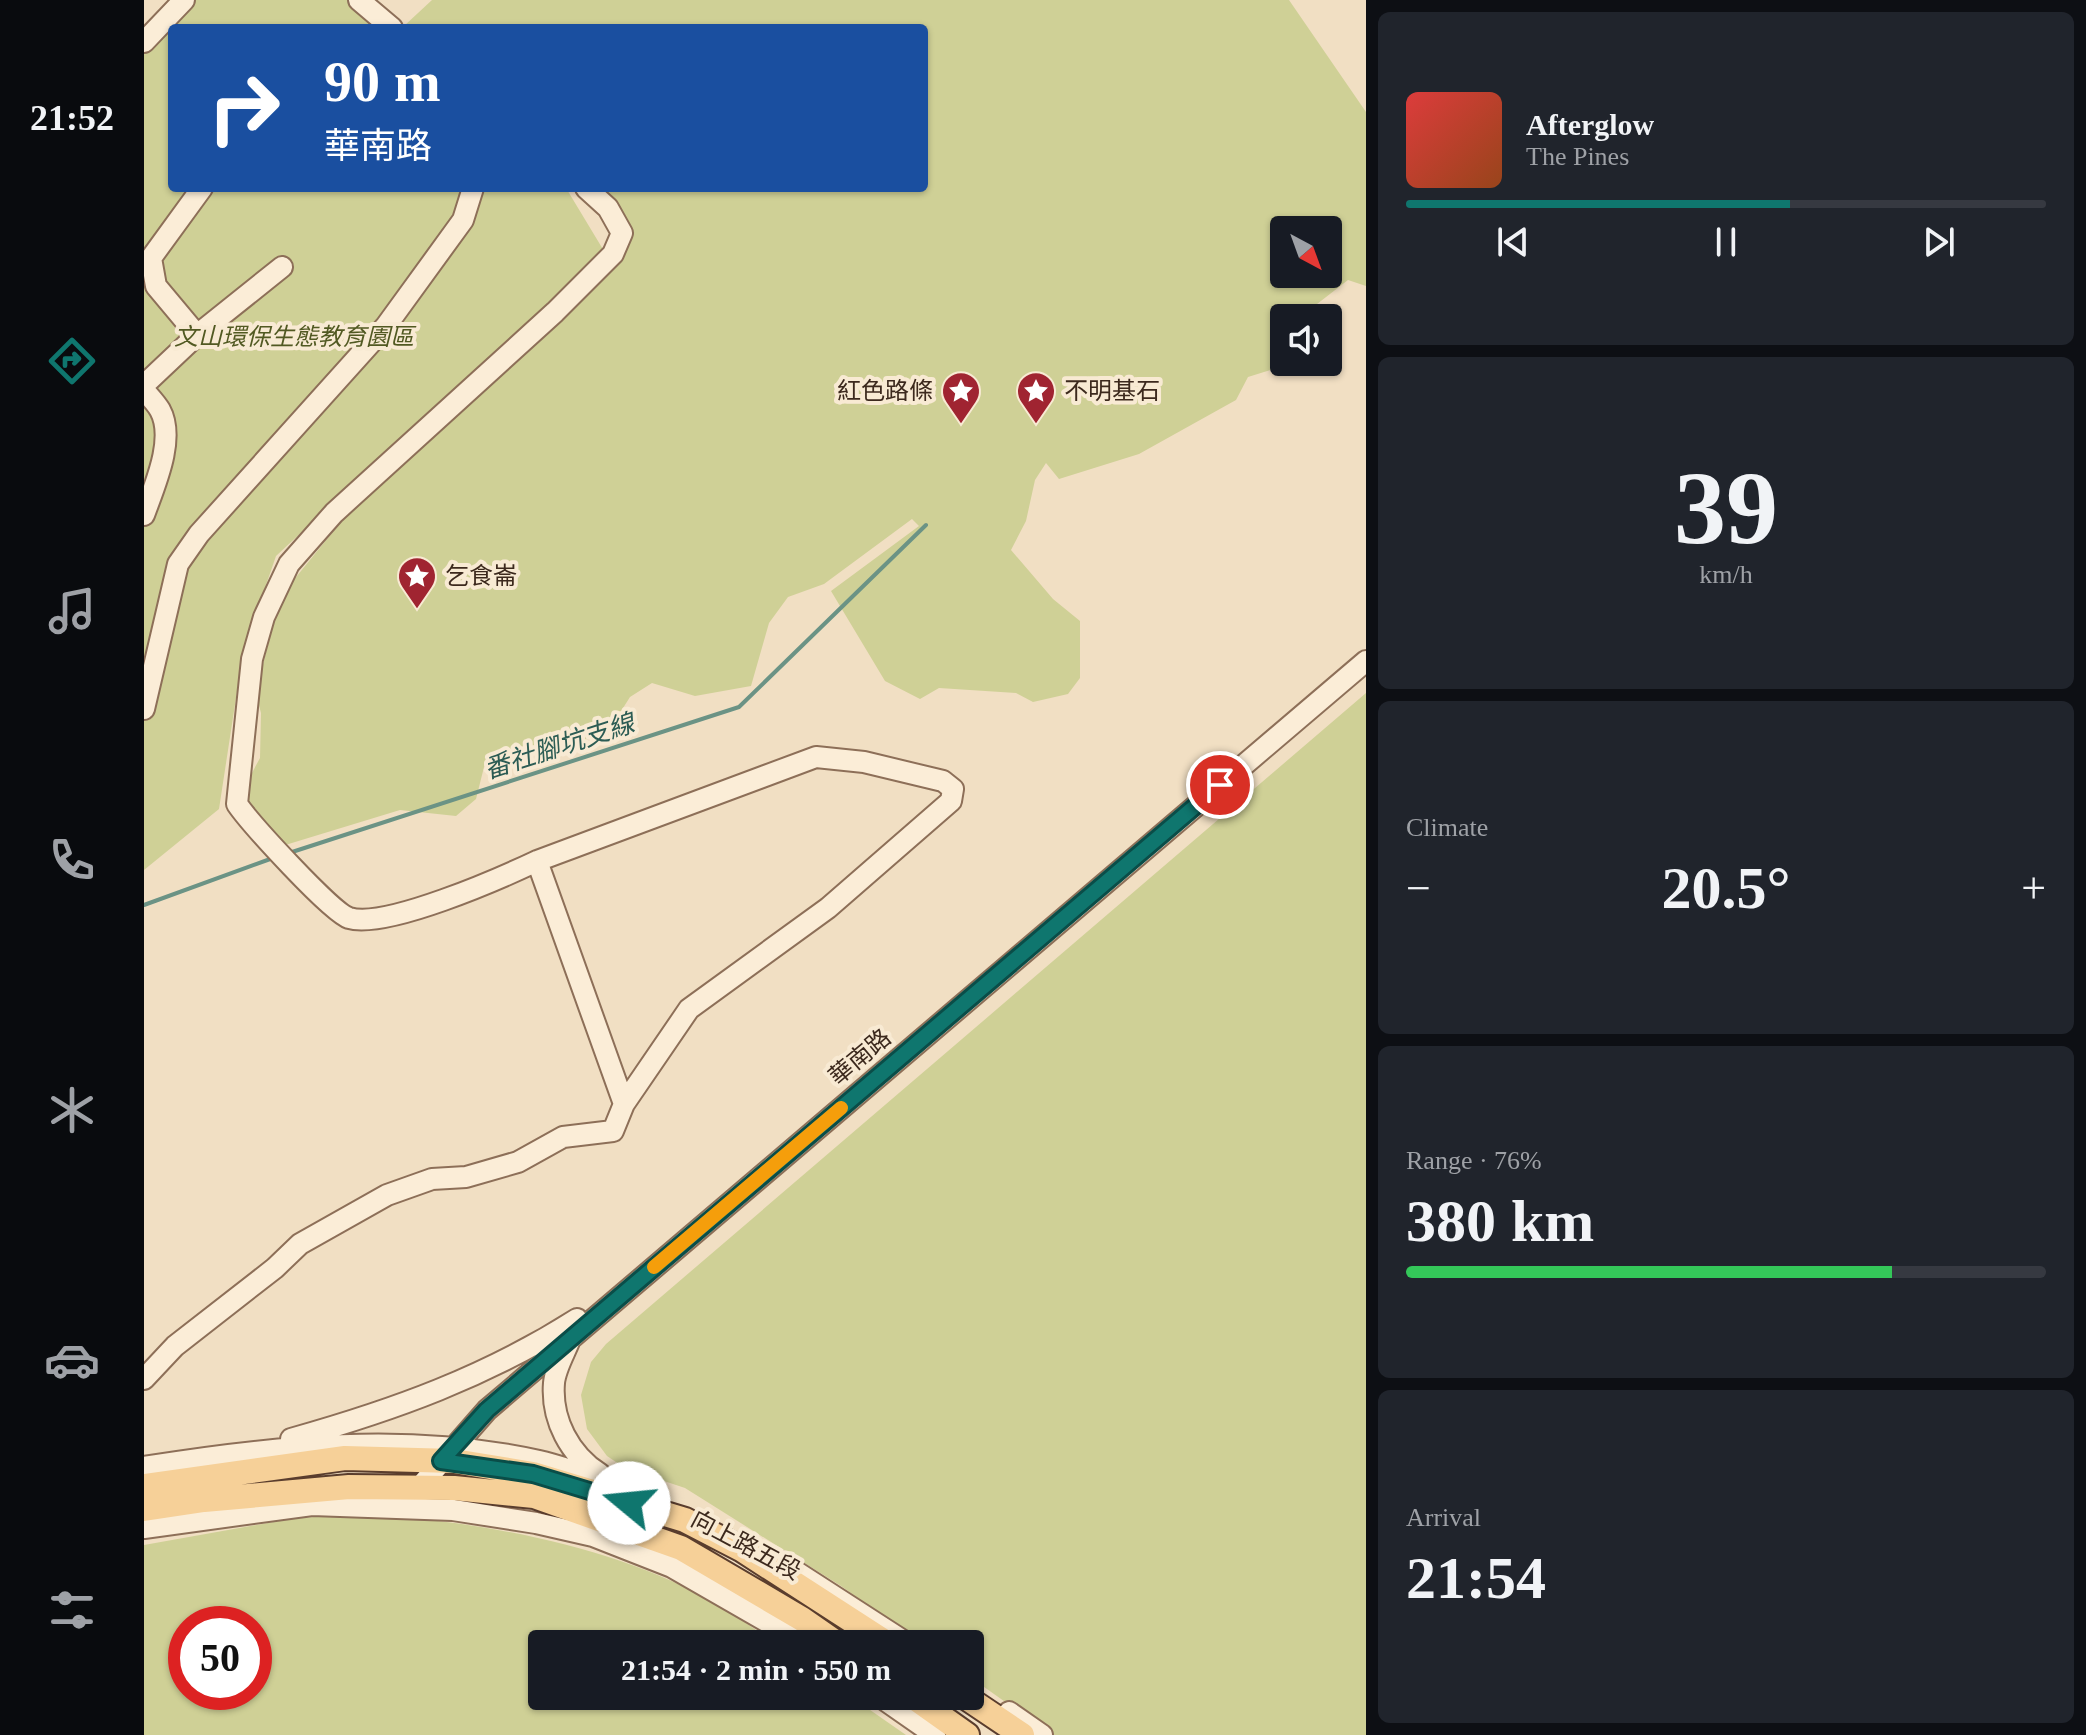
<!DOCTYPE html>
<meta charset="utf-8">
<style>
body{margin:0;font-family:"Times New Roman","Noto Sans TC",serif;background:#20242c;color:#f1f3f6;height:100vh;display:flex;flex-direction:column;font-size:30px;white-space:nowrap}
*{box-sizing:border-box;margin:0}
p{font-size:26px;color:#9ea1a6}
.icon{flex:none;width:44px;height:44px;fill:none;stroke:currentColor;stroke-width:2;stroke-linecap:round;stroke-linejoin:round}
.map{position:relative;flex:1;overflow:hidden}
.drawer{display:flex;flex-direction:column;gap:12px;padding:12px;background:#0d0f14;width:720px}
.drawer>*{flex:none}
.top-card{position:absolute;left:24px;top:24px;width:760px;height:168px;border-radius:8px;box-shadow:0 2px 6px #0004;background:#1a4fa0;color:#fff;overflow:hidden}
.needle{width:52px;rotate:139deg}
.fabs{position:absolute;left:1126px;top:216px;display:grid;gap:16px}
.fabs a{display:grid;place-items:center;width:72px;height:72px;border-radius:8px;background:#171b24;box-shadow:0 2px 6px #0004;font-size:40px}
.speed{position:absolute;left:24px;top:1606px;display:flex;gap:16px;font-size:40px;font-weight:700;text-align:center}
.speed>*{display:grid;place-content:center;width:104px;height:104px;border-radius:50%;background:#171b24;box-shadow:0 2px 6px #0004;line-height:1}
.speed .limit{border:12px solid #d22;background:#fff;color:#111}
.pin{position:absolute;display:grid;place-items:center;width:68px;height:68px;color:#fff;margin:-34px;border:4px solid #fff;border-radius:50%;box-shadow:0 2px 8px #0007}
.me{position:absolute;width:88px;margin:-44px;rotate:287deg;stroke-linejoin:round;filter:drop-shadow(0 0 6px #0008)}
.turn{display:flex;align-items:center;gap:28px;height:168px;padding:0 24px;font-size:36px}
.turn .icon{width:104px;height:104px;stroke-width:2.5}
.turn b{display:block;font-size:56px;line-height:68px}
.big{font-size:60px;font-weight:700;line-height:1.1}
.drawer .card{flex:1;display:flex;flex-direction:column;justify-content:center;gap:12px;min-width:0;padding:0 28px;border-radius:12px;background:#20242c}
.drawer .dial{align-items:center;gap:0}
.dial b{font-size:104px;line-height:1}
.song{display:flex;align-items:center;gap:24px}
.cover{width:96px;height:96px;border-radius:12px;background:linear-gradient(135deg,hsl(0 70% 55%),hsl(20 70% 35%))}
.played{height:8px;border-radius:4px;background:linear-gradient(90deg,#0f766e 60%,#363941 60%)}
.keys{display:flex;justify-content:space-around;direction:ltr}
.heat{display:flex;justify-content:space-between;align-items:center;font-size:44px;direction:ltr}
.charge{height:12px;border-radius:6px;background:linear-gradient(90deg,#34c759 76%,#363941 0)}
.trip{position:absolute;left:384px;top:1630px;width:456px;height:80px;border-radius:8px;background:#171b24;box-shadow:0 2px 6px #0004;font-weight:700;line-height:80px;text-align:center}
main{display:flex;flex:1;min-height:0}
.tab-bar{display:flex;flex-direction:column;width:144px;justify-content:space-around;align-items:center;background:#090b0e;color:#9ea1a6}
.tab-bar .icon{width:56px;height:56px}
.tab-bar .on{color:#0f766e}
.tab-bar b{font-size:36px;color:#f1f3f6}
.map>svg:first-child{display:block}
.green{fill:#cfd096;fill-rule:evenodd}
.lines{fill:none;stroke-linecap:round;stroke-linejoin:round}
.stream{stroke:#6b9385;stroke-width:4}
.minor-casing{stroke:#8d6f58;stroke-width:24}
.major-casing{stroke:#5a3d2d;stroke-width:28}
.minor{stroke:#fbedd7;stroke-width:20}
.major{stroke:#f6d098;stroke-width:24}
.route-casing{stroke:#0a4d48;stroke-width:20}
.route{stroke:#0f766e;stroke-width:14}
.slow{stroke:#f59e0b;stroke-width:14}
.labels{text-anchor:middle;stroke-width:8;stroke-linejoin:round;paint-order:stroke}
.park-label{font-size:24px;font-style:italic;fill:#515922;stroke:#f8ead3}
.poi-label{font-size:24px;fill:#3c291d;stroke:#f8ead3;text-anchor:start}
.street-label{font-size:24px;fill:#3c291d;stroke:#f8ead3}
.water-label{font-size:26px;font-style:italic;fill:#2c5c54;stroke:#f8ead3}
</style>
<main>
<nav class="tab-bar">
<b>21:52</b>
<svg class="icon on" aria-label="directions" viewBox="0 0 24 24"><path d="M12 3l9 9-9 9-9-9zM9 14v-3h6M13 9l2 2-2 2"/></svg>
<svg class="icon" aria-label="music" viewBox="0 0 24 24"><path d="M9 18V5l10-2v13"/><circle cx="6" cy="18" r="3"/><circle cx="16" cy="16" r="3"/></svg>
<svg class="icon" aria-label="phone" viewBox="0 0 24 24"><path d="M5 4h4l2 5-3 2q2 4 5 5l2-3 5 2v4C11 20 4 13 5 4z"/></svg>
<svg class="icon" aria-label="climate" viewBox="0 0 24 24"><path d="M12 3v18M4 7l16 10M4 17L20 7"/></svg>
<svg class="icon" aria-label="car" viewBox="0 0 24 24"><path d="M5 17H2v-5l4-1 3-4h7l3 4 3 1v5h-3M9 17h6M6 11h13"/><circle cx="7" cy="17" r="2"/><circle cx="17" cy="17" r="2"/></svg>
<svg class="icon" aria-label="filters" viewBox="0 0 24 24"><path d="M4 7h16M4 17h16"/><circle cx="9" cy="7" r="2"/><circle cx="15" cy="17" r="2"/></svg>
</nav>
<div class="map">
<svg width="1222" height="1735" viewBox="0 0 1222 1735">
<rect width="100%" height="100%" fill="#f1dfc3"/>
<!-- green -->
<path class="green" d="M40,0h163l34,28h-209v160h394l38,63 -328,305 -33,96 -24,157 -75,61v-829z
M288,0h857l77,112v174l-18,-6 -49,38h-15v12l-6,5 6,27 6,2 -42,13 -12,23 -97,54 -80,25 -13,-16 -11,17 -9,41 -15,29 42,49 27,22v57l-12,16 -35,8 -17,-9 -77,-5 -19,11 -35,-18 -54,-90 88,-65 -7,-7 -88,65 -36,13 -19,26 -18,63 -56,10 -43,-13 -22,14 -24,38 -58,13 -48,6 -16,13 -8,32 -20,17 -56,-6 -118,36 -42,-51 20,-37 1,-45 -5,-19 23,-96 79,-97 266,-246 2,-28 -32,-39h330v-160l-520,-2zM1140,230h44v44h-44z
M1222,693v1042h-314l-82,-58v-33h-47l-82,-58 -156,-98 -60,-20 -18,-12 -20,-27 -6,-34 10,-33 15,-18z
M206,1514c116,4 269,31 370,92 19,11 37,25 55,38h-233v52h308l56,39h-762v-190l146,-26zM42,1624h68v68h-68z"/>
<g class="lines">
<!-- stream -->
<path class="stream" d="M145,853l450,-146 187,-182
M0,905l129,-47"/>
<!-- minor casing -->
<g class="minor-casing">
<path id="minor" d="M215,0l33,28
M0,42l40,-42
M53,335l-41,-49 -5,-28 51,-70
M0,385l53,-50 85,-68
M0,390c5,6 12,13 16,20 16,29 -6,77 -16,105
M0,709l34,-145 21,-30 187,-208 77,-106 10,-32
M393,861l279,-104 48,5 79,19 10,8 -2,12 -123,107 -139,101 -65,95
M425,1342c-5,12 -14,28 -15,41 -3,37 16,72 46,91
M0,1379l31,-33 100,-78 25,-24 87,-49 45,-16 34,-2 52,-15 45,-25 50,-6 11,-27 -87,-243c-36,17 -151,68 -188,57 -18,-6 -99,-95 -112,-114l15,-145 12,-42 25,-53 45,-51 221,-201 58,-58 9,-21 -14,-25 -22,-20
M147,1439c103,-29 195,-62 286,-120
M0,1467c131,-21 265,-35 395,-6 32,7 63,21 93,32
M258,1507l85,-97 879,-749
M0,1528l168,-23 141,5 83,13 57,13 79,31 134,77
M637,1562l127,82
M735,1696l56,39
M865,1712l33,23"/>
</g>
<!-- major casing -->
<g class="major-casing">
<path id="major" d="M0,1486l201,-28 109,3 79,13 152,46 56,29 147,95
M0,1509l60,-9 145,-13 105,1 80,8 147,52 121,71 36,25
M768,1696l55,39
M820,1696l58,39"/>
</g>
<!-- minor -->
<use href="#minor" class="minor"/>
<!-- major -->
<use href="#major" class="major"/>
</g>
<g class="lines">
<!-- route casing -->
<g class="route-casing">
<path id="route" d="M485,1503l-96,-29 -92,-13 46,-51 733,-625"/>
</g>
<!-- route -->
<use href="#route" class="route"/>
<!-- slow -->
<path class="slow" d="M510,1267l187,-159"/>
</g>
<!-- icons -->
<defs>
<g id="sight-pin" transform="scale(2)"><path d="M0 17L-7.5 6A9.5 9.5 0 1 1 7.5 6Z" fill="#a02431" stroke="#f8ead3"/><path d="M0-6L1.8-2.2L6-1.7L2.9 1.2L3.7 5.4L0 3.3L-3.7 5.4L-2.9 1.2L-6-1.7L-1.8-2.2Z" fill="#fff"/></g>
</defs>
<g fill-rule="evenodd">
<use href="#sight-pin" x="817" y="391"/>
<use href="#sight-pin" x="892" y="391"/>
<use href="#sight-pin" x="273" y="576"/>
</g>
<g class="labels">
<!-- park labels -->
<g class="park-label">
<text x="150" y="345">文山環保生態教育園區</text>
</g>
<!-- poi labels -->
<g class="poi-label">
<text x="789" y="399" text-anchor="end">紅色路條</text>
<text x="920" y="399">不明基石</text>
<text x="301" y="584">乞食崙</text>
</g>
<!-- street labels -->
<g class="street-label">
<text transform="translate(716 1057) rotate(-40)" y="8">華南路</text>
<text transform="translate(602 1545) rotate(28)" y="8">向上路五段</text>
</g>
<!-- water labels -->
<g class="water-label">
<text transform="translate(415 746) rotate(-18)" y="9">番社腳坑支線</text>
</g>
</g>
</svg>
<div class="fabs">
<a><svg class="needle" viewBox="-14 -14 28 28"><path d="M0-13l5 13h-10z" fill="#e53935"/><path d="M0 13l5-13h-10z" fill="#9ea1a6"/></svg></a>
<a><svg class="icon" aria-label="sound" viewBox="0 0 24 24"><path d="M4 9h4l5-4v14l-5-4H4zM17 9q2 3 0 6"/></svg></a>
</div>
<div class="speed"><div class="limit">50</div></div>
<div class="pin" style="left:1076px;top:785px;background:#d93025"><svg class="icon" aria-label="arrive" viewBox="0 0 24 24"><path d="M6 21V4h12l-3 4 3 4H6"/></svg></div>
<svg class="me" style="left:485px;top:1503px" viewBox="-20 -20 40 40"><circle r="19" fill="#fff"/><path d="M0-13L10 11 0 6-10 11z" fill="#0f766e"/></svg>
<div class="trip">21:54 · 2 min · 550 m</div>
<div class="top-card">
<div class="turn"><svg class="icon" aria-label="right" viewBox="0 0 24 24"><path d="M7 20v-9h11M14 6l5 5-5 5"/></svg><div><b>90 m</b>華南路</div></div>
</div>
</div>
<section class="drawer">
<div class="card">
<div class="song"><i class="cover"></i><div><b>Afterglow</b><p>The Pines</p></div></div>
<div class="played"></div>
<div class="keys"><svg class="icon" aria-label="previous" viewBox="0 0 24 24"><path d="M18 5L8 12l10 7zM5 5v14"/></svg><svg class="icon" aria-label="pause" viewBox="0 0 24 24"><path d="M8 5v14M16 5v14"/></svg><svg class="icon" aria-label="next" viewBox="0 0 24 24"><path d="M6 5l10 7-10 7zM19 5v14"/></svg></div>
</div>
<div class="card dial"><b>39</b><p>km/h</p></div>
<div class="card"><p>Climate</p>
<div class="heat"><a>−</a><b class="big">20.5°</b><a>+</a></div>
</div>
<div class="card"><p>Range · 76%</p><b class="big">380 km</b><div class="charge"></div></div>
<div class="card"><p>Arrival</p><b class="big">21:54</b></div>
</section>
</main>
